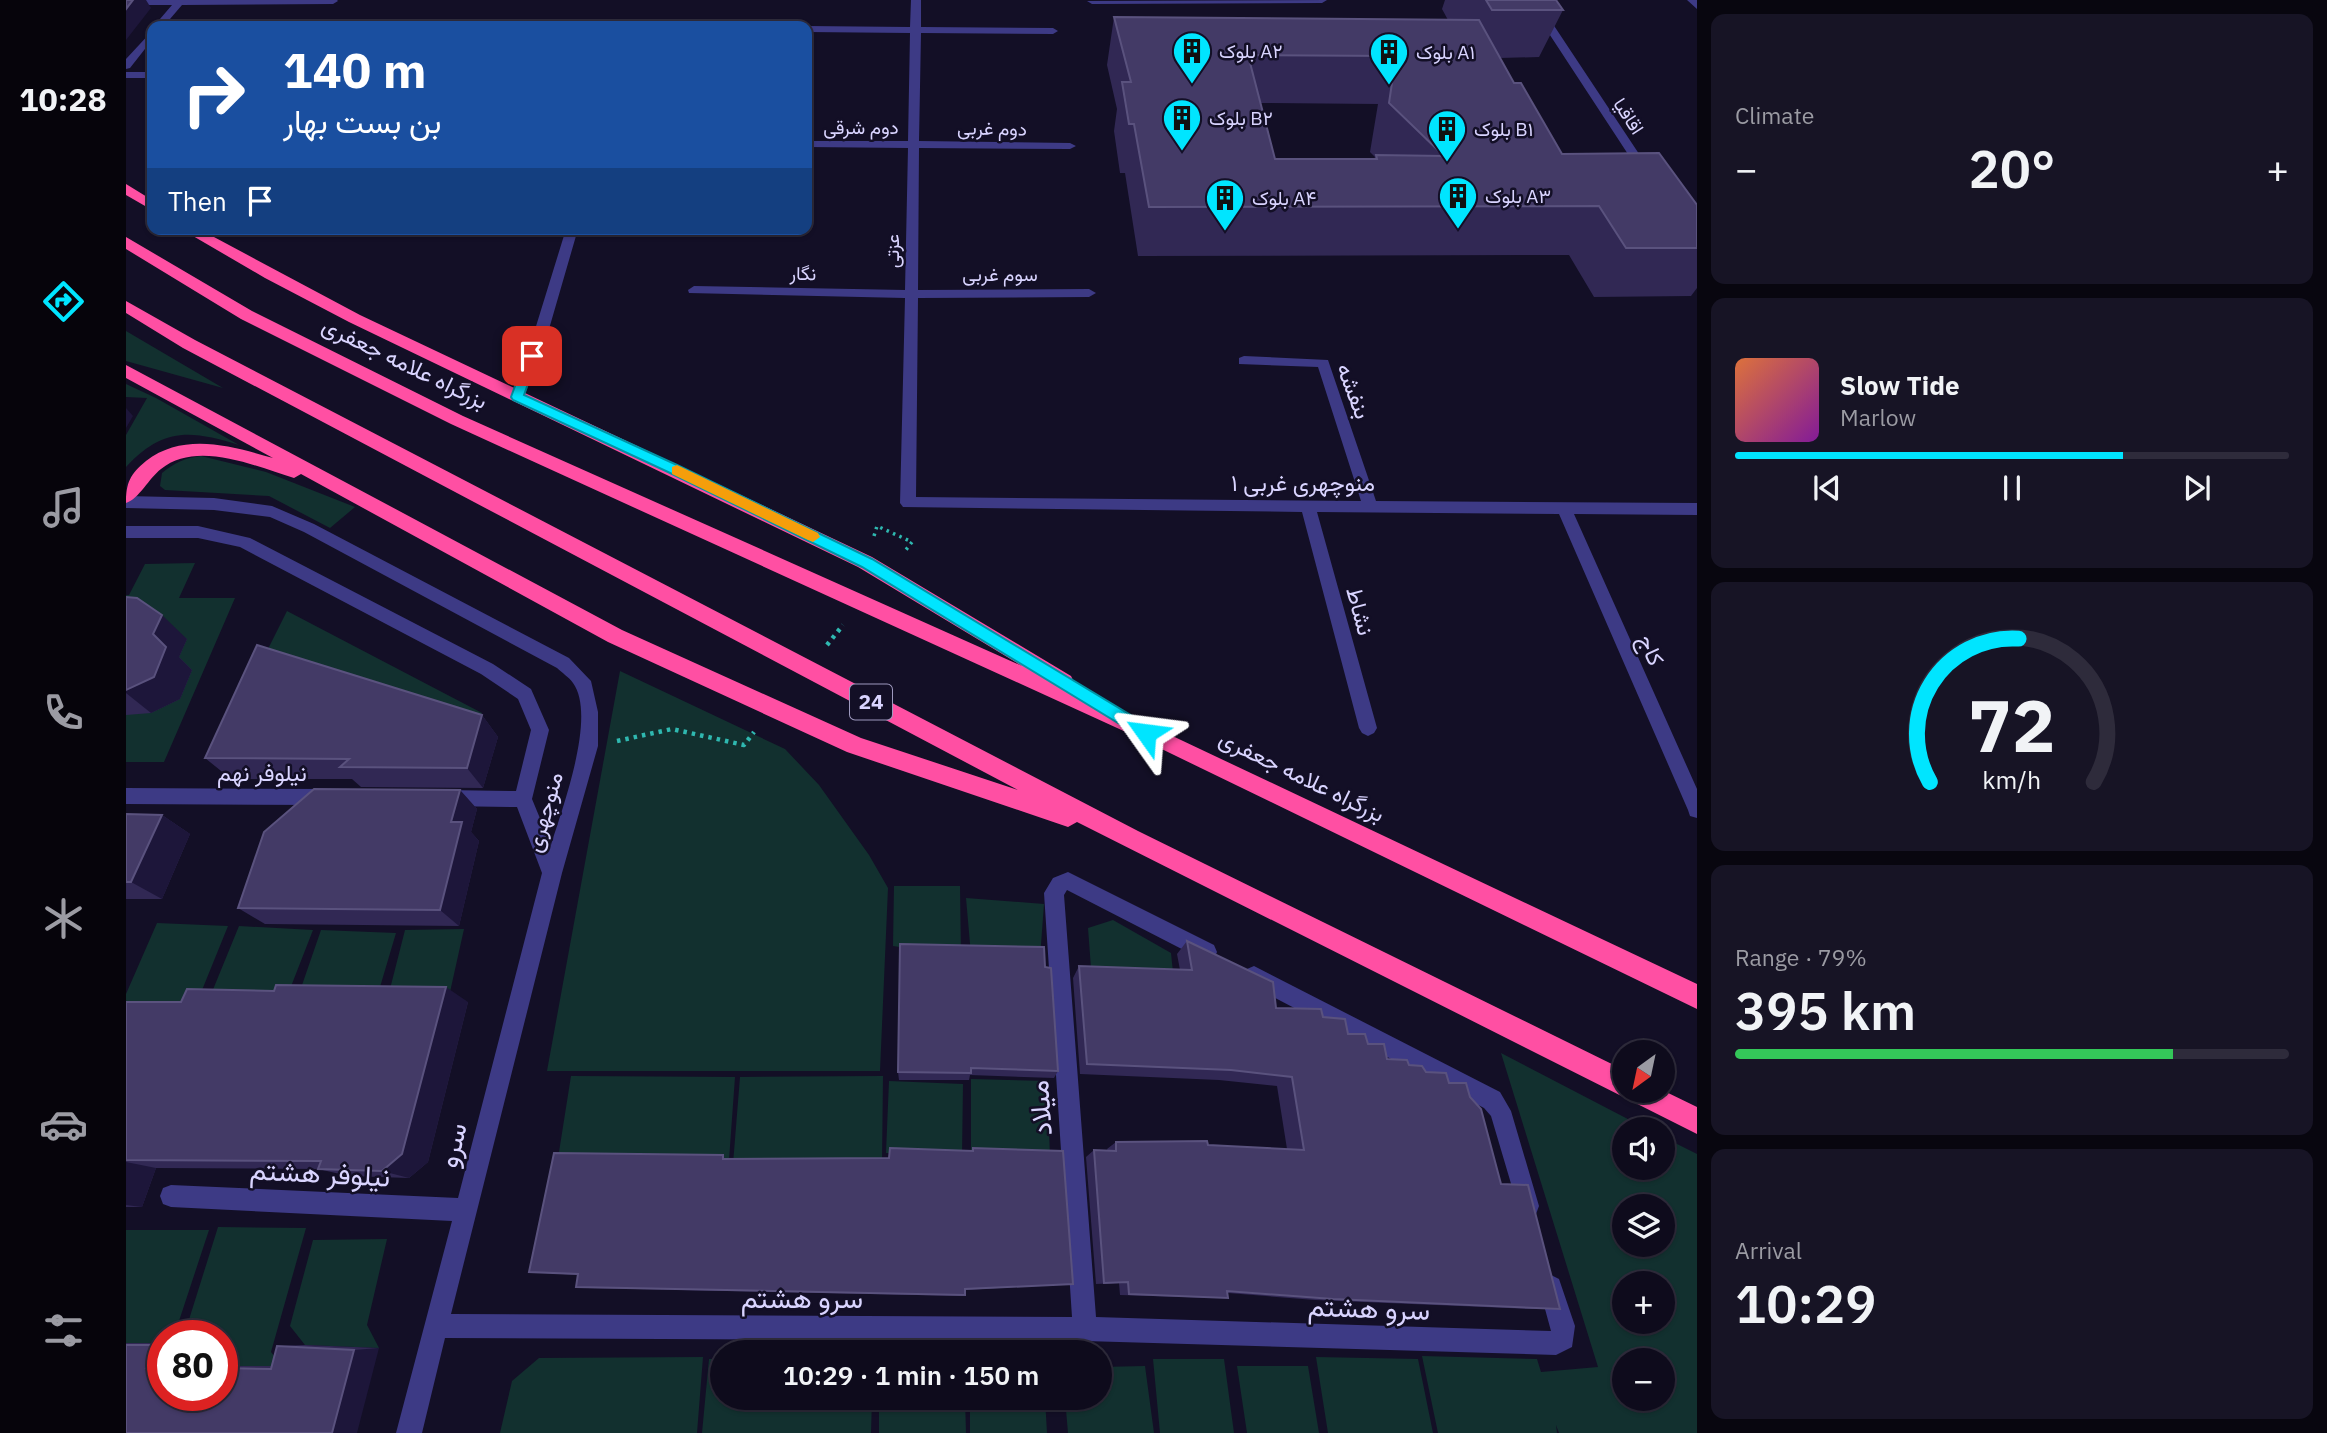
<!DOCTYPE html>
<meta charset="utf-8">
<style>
body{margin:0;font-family:"IBM Plex Sans",Vazirmatn,sans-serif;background:#171425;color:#f1f3f6;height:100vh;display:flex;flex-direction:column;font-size:26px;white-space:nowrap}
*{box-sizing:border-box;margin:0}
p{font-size:23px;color:#9b9ba3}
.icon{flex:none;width:38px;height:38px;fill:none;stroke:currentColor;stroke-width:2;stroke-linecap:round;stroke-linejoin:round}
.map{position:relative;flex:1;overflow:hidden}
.side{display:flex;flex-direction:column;gap:14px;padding:14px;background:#08060f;width:630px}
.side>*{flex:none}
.guide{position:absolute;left:21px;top:21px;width:665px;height:214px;border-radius:14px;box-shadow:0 2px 5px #0004,0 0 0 2px #2e2b3b;background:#1a4fa0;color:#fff;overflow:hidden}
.needle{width:46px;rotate:213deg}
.tools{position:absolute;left:1486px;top:1040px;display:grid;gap:14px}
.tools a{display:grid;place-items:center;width:63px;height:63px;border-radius:50%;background:#0e0b1c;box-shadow:0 2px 5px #0004,0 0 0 2px #2e2b3b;font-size:35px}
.speed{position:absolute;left:21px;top:1320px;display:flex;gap:14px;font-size:35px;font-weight:700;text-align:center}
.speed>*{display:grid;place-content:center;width:91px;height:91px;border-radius:50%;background:#0e0b1c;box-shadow:0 2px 5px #0004,0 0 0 2px #2e2b3b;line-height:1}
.speed .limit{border:10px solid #d22;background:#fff;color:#111}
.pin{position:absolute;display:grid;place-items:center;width:60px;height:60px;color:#fff;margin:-30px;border-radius:14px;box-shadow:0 4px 10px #0006}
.me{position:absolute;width:77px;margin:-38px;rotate:301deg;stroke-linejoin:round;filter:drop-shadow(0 0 5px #0008)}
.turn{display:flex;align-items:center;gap:24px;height:147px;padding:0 21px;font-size:32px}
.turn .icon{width:91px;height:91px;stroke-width:2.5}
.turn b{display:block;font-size:49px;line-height:60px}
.then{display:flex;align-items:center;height:66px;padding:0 21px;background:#0003;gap:14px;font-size:26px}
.big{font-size:52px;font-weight:600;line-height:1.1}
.side .tile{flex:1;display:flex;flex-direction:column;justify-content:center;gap:10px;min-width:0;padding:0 24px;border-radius:14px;background:#171425}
.side .dial{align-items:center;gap:0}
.dial svg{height:182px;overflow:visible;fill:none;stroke:#2e2b3b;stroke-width:7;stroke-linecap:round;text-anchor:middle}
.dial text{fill:#f1f3f6;stroke:none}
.song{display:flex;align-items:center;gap:21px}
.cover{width:84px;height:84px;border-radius:10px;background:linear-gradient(135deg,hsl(20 70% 55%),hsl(290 70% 35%))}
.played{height:7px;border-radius:4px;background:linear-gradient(90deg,#00e5ff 70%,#2e2b3b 70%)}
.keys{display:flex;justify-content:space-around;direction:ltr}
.heat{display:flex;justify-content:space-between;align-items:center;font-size:38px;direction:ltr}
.charge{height:10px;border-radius:5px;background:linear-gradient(90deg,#34c759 79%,#2e2b3b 0)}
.trip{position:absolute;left:584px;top:1340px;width:402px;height:70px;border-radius:35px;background:#0e0b1c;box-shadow:0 2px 5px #0004,0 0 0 2px #2e2b3b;font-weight:600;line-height:70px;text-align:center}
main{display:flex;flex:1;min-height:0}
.dock{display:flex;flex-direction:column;width:126px;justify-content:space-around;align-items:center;background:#06040b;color:#9b9ba3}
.dock .icon{width:49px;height:49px}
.dock .active{color:#00e5ff}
.dock b{font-size:32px;color:#f1f3f6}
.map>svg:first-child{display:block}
.green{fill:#12302f;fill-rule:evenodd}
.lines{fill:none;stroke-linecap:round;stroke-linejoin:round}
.path-far1{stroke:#2fb8b0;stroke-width:3.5;stroke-dasharray:2.5 4.5;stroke-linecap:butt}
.path{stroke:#2fb8b0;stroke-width:4.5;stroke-dasharray:3.5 5;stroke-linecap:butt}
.minor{fill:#3d3a85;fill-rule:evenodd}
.highway{fill:#ff4fa3;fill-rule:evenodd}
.wall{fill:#312854;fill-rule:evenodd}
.shaded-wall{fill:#1d163a}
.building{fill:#433a66;stroke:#5a527e;stroke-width:2;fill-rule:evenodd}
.route{fill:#00e5ff;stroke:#0095a6;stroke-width:2}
.slow{fill:#f59e0b}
.labels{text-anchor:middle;stroke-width:5;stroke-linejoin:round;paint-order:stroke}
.far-poi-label{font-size:19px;fill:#d9d4ff;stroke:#130f26;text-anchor:start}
.far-street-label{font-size:19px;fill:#d9d4ff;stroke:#130f26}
.shield{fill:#130f26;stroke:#9e99be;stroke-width:2}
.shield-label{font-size:21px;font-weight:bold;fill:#d9d4ff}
.street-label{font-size:23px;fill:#d9d4ff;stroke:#130f26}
.near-street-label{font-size:28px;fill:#d9d4ff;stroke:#130f26}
</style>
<main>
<nav class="dock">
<b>10:28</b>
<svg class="icon active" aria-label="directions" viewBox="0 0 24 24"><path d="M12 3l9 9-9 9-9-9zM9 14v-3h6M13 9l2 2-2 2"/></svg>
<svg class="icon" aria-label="music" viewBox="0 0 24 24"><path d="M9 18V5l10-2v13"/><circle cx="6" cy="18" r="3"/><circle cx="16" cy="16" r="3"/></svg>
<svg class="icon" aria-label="phone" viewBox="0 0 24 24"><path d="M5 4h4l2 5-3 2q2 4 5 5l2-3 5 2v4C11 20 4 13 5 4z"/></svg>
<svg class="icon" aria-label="climate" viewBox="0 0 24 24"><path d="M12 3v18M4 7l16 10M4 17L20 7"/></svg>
<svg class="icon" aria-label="car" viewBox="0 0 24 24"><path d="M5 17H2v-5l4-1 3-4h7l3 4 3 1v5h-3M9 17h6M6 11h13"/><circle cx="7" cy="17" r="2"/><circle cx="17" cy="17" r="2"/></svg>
<svg class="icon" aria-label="filters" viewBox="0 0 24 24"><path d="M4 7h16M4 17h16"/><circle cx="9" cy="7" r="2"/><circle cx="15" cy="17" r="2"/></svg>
</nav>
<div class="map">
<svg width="1571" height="1433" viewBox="0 0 1571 1433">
<rect width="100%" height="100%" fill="#130f26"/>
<!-- green -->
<path class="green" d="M0,331l97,57 -97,-27z
M0,384l30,14 83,47c-48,-15 -76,-18 -113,22v-32l21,-37 -21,-1z
M75,456l65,16 89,35 -25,21 -61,-32 -104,-6 -5,-4 2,-13c12,-10 23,-15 39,-17z
M69,563l-16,35h56l-71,164h-38v-167h3l16,-31z
M161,611l195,102 -4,10 -213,-68z
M494,671l165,78 34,36 50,70 19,33 -8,183h-333z
M768,886h66l1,70 -68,-10z
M840,898l78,6 -4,54 -69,-3z
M987,920l58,33 3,29 -83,-14 -3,-40z
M31,923l71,3 -30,74 -72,14v-20z
M113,926l74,4 -23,59 9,17 -87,-14z
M338,929l-14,63 -60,-3 15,-59z
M195,930l75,3 -16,54 -79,1z
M1375,1053l146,76h-23v38h38l1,-30 34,17v279h-138l-3,-8 1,8h-119l-16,-77 115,3 4,13 57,-5zM1498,1206h38v38h-38zM1498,1283h38v38h-38zM1498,1360h38v38h-38z
M445,1076l164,1 -6,83h-94l-2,-6 -10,-1 -3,8 -55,-3 -6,-6z
M757,1076l-1,87 -149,1 7,-87z
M845,1079l76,2 3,75 -79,-3z
M763,1081l74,3 -1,72 -76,-3z
M92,1227l88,1 -35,124 11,14h-60v-31h-26l3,-9h-12z
M0,1230h83l-30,91 5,14h-21v8h-37z
M261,1239l-20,86 12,23 -74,-3 -15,-19 23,-86z
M577,1357l-6,76h-197l12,-52 27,-23z
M1190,1357l102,2 15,74h-105z
M583,1359h14v39h149l-1,35h-169z
M1027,1359h71l10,74h-74z
M1019,1366l9,67h-86l-3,-35h36v-31z
M1111,1366h71l11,67h-72z
M753,1398h86l1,35h-87z
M844,1398h75l2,35h-77z"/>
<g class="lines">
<!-- path-far1 -->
<path class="path-far1" d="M748,536l3,-10 35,16 -7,9"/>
<!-- path -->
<path class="path" d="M701,645l16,-20
M491,741l55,-12 72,16 10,-13"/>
<!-- minor -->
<path class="minor" d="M0,0h211l1,1 -5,3 -151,1 -18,21h-10l18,-21h-45z
M785,0h10v27l132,1 5,3 -5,3 -132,-1 -2,108 151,2 6,3 -6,3 -151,-1 -1,142 171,-1 7,4 -7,4 -171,1 -2,199 445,4 -43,-134 -79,-3v-6l5,-2 84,4 48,141 321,2v12l-123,-1 123,275v29l-7,-2 -2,-6 -129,-296 -242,-2 60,216 -3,5 -6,3 -6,-3 -3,-5 -57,-216 -399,-5 -3,-4 5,-205 -216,-5 -1,-3 6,-4 211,4 3,-142 -101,-1v-6h101l2,-108 -103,-1 -1,-6 104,1z
M1201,0l-5,3 -230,1 -5,-3z
M1401,0h10l114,172 -2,2h-8z
M1561,0h10v9z
M26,31v9l-22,28 -4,1v-10z
M0,72h26v6h-26z
M440,229h12l-31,107 -23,61 -2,3h-10l-2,-3 23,-61z
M0,496l88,2 58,8 42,18 255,134 22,23 7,31v34l-36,127 -111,441 621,3 -28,-424 9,-15 15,-6 146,73 3,7 -3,7 -7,3 -140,-72 -3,5 32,422 455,14 -12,-44 4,-8 8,-4 8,4 16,47 -3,21 -16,8 -471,-14 -640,-3 -23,95h-26l56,-212 -281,-14 -8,-3 -3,-8 3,-8 8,-3 287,13 84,-325 -25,-66 -73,-1 -6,-2 -3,-6 3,-6 6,-2 72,1 15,-61 -13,-31 -37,-25 -241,-127 -42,-9h-72v-12h72l52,12 243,126 38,25 18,41 -17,69 19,46c11,-36 46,-129 22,-162 -4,-6 -11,-10 -16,-15l-253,-136 -34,-15 -56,-7 -88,-2z
M0,788l199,1 6,2 3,6 -3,6 -6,2 -199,-1z
M1128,966l246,126 11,19 28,95 -3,8 -8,3 -8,-3 -29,-98 -7,-8 -237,-125 -3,-7 3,-7z"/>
<!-- highway -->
<path class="highway" d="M0,184l26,16v10l-26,-15z
M55,229h18l161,86 512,242 199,119 3,6 -3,6 626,296v25l-558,-271 -688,-314 -210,-105 -115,-70v-12l126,74 211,105 559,250 -164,-99 -509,-245 -84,-44z
M0,301l69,39 943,491 486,239v20h38l35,17v27l-620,-312 -9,5 -221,-75 -239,-110 -307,-168 -7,4c-39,-12 -97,-38 -133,-9 -12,9 -22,30 -35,34 0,-20 4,-29 20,-42 38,-29 85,-15 127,-3l-147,-80v-13l496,265 239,108 157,52 -835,-442 -57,-35z"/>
</g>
<!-- wall -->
<path class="wall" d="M1319,0h111l7,10 -24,47 -39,1 14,25 48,71 135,51v83l-6,8 -97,1 -25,-42 -431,1 -13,-83h-5l-6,-42 3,-22 -10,-44 7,-48 334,3 -6,-11zM1135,103l117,1 -8,48 5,5 -1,2h-99z
M0,597l61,42 -8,18 13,13 -12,29 -29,14 -25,2z
M356,715l16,22 -15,51 -122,-1 -9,-8h-121l-26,-21z
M334,790l17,19 -6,23 8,9 -20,85 -194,-2 -27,-16z
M0,814l36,1 28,19 -28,65h-36z
M1061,941l89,67 47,9 25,17 20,10 19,15 22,6 40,18 21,14 31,87 59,125h-28l-217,-9 -87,-7v5h-14l-94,-3 -1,-12 -23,1 -10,-127 8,-7 14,1 -1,-2 9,-7 92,3 79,4 -10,-63 -58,-6 -139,-6 -7,-96 6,-12 101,4 -3,-16z
M919,967l13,104 -4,7 -84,-3 -1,5h-70l-1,-8z
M0,1002h342l-40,160 -19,16 -60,-2 -31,-7 -162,-1 -14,39h-16z
M847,1148l100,136 -108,6v5l-2,1 -376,-8 -11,-1 2,-12 -49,-3 360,-114 83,-7z
M0,1343h37v52h59v-29h49l6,-20 28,-1 74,3 -253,85z"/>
<!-- shaded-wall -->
<path class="shaded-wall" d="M7,0h13l5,8 -25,32v-31z
M0,408l7,8 -7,12z
M36,615l25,24 -8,18 13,13 -12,29 -29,14 -25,-20v-3z
M356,715l16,22 -15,51 -16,-20z
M334,790l17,19 -6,23 8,9 -20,85 -19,-16 11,-88z
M36,815l28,19 -28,65 -31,-17z
M320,987l22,15 -40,160 -19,16 -27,-7z
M0,1162l30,6 -14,39 -16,-2z
M28,1345h9v22l-17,1z
M253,1348l-22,85h-25l22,-83z"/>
<!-- building -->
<path class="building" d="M0,0h7l-7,9z
M1360,0h70l7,10h-71z
M988,17l365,3 35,63h7l41,71 97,-1 38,52v43h-71l-27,-42 -450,1 -15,-83h-5l-7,-42h9zM1122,55l148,1 -7,47 55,53 -68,-1 1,4h-102z
M0,597l11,1 25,17 -9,19 13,13 -12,30 -28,13z
M131,645l225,70 -15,53 -127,-1 9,-8 -144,-1z
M188,789l146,1 -9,32h11l-22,88 -202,-2 26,-76z
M0,814l36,1 -31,67h-5z
M1061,941l86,41 3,26 45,1 2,8 22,2 3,15h17l3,10h16l3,15 20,1 2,5 13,1 4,6 20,1 3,10h17l4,14 11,12 20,75 27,1 32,124 -227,-10 -106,-8 1,7 -99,-4 -1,-12 -24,1 -10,-133 22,1v-9l91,-1 1,4 96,5 -12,-73 -61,-7 -144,-6 -8,-98 113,4z
M774,944l144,3 1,20 6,1 7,103 -87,-3v5l-73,-1z
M150,985l170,2 -44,167 -20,17 -64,-2 3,-8 -195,-1v-158h55l6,-13 87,2z
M764,1148l83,3v-3l90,3 10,133 -108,5v6l-389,-8 2,-13 -49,-2 25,-119 169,2v4l166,-1z
M0,1345h28l-8,23h17v27h59v-27l49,1 6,-23 77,4 -22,83h-206z"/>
<!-- route -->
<path class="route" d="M406,352l6,4 -14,39 153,70 195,94 280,169 2,5 -2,4h-11l-279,-170 -194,-95 -155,-72 -2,-3 15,-41z"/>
<!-- slow -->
<path class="slow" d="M551,465l141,68 2,4 -7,5 -5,-2 -136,-66v-7z"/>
<!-- icons -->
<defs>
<g id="building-pin" transform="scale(2.0125)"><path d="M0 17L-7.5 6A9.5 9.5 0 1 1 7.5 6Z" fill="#00e5ff" stroke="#130f26"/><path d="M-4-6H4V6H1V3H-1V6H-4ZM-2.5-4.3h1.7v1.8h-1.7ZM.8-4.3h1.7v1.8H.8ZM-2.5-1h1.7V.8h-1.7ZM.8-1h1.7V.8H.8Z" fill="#111"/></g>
</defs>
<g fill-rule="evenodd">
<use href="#building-pin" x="1066" y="51"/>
<use href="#building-pin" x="1263" y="52"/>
<use href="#building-pin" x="1056" y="118"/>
<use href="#building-pin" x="1321" y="129"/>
<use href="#building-pin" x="1332" y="196"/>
<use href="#building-pin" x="1099" y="198"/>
</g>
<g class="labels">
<!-- far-poi labels -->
<g class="far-poi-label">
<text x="1093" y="58">بلوک A۲</text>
<text x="1290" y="59">بلوک A۱</text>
<text x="1083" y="125">بلوک B۲</text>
<text x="1348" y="136">بلوک B۱</text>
<text x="1359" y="203">بلوک A۳</text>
<text x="1126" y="205">بلوک A۴</text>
</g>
<!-- far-street labels -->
<g class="far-street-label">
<text transform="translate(1503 116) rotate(57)" y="7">اقاقیا</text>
<text x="735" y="134">دوم شرقی</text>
<text transform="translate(866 128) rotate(1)" y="7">دوم غربی</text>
<text transform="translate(766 251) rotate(-89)" y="7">عزتی</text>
<text transform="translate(677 273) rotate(1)" y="7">نگار</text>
<text x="874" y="281">سوم غربی</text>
</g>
<!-- shield labels -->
<rect class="shield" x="724" y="684.5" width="42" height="35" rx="5"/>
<g class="shield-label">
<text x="745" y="709">24</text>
</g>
<!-- street labels -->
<g class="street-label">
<text transform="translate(279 363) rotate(26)" y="8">بزرگراه علامه جعفری</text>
<text transform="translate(1228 391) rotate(69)" y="8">بنفشه</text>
<text x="1177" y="491">منوچهری غربی ۱</text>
<text transform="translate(1234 611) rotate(75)" y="8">نشاط</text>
<text transform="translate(1525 650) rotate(66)" y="8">کاج</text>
<text x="136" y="781">نیلوفر نهم</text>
<text transform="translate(1176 776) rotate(26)" y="8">بزرگراه علامه جعفری</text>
<text transform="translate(418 812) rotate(-74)" y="8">منوچهری</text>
</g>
<!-- near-street labels -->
<g class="near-street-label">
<text transform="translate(914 1108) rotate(-94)" y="10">میلاد</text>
<text transform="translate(326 1145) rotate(-76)" y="10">سرو</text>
<text transform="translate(194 1173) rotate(3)" y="10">نیلوفر هشتم</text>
<text x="676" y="1308">سرو هشتم</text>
<text transform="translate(1243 1308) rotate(2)" y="10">سرو هشتم</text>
</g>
</g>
</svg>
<div class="tools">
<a><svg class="needle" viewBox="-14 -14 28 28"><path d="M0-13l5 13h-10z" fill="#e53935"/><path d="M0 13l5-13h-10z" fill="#9b9ba3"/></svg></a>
<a><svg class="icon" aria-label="sound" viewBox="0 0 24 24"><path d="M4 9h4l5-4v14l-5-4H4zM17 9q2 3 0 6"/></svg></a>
<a><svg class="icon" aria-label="layers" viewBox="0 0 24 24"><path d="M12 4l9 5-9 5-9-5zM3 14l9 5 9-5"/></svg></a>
<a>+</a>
<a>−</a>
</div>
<div class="speed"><div class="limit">80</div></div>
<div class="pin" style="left:406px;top:356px;background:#d93025"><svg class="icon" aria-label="arrive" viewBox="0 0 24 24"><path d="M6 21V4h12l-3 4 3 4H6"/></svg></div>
<svg class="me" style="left:1020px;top:733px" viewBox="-20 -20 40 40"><path d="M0-17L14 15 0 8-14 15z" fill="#00e5ff" stroke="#fff" stroke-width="4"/></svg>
<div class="trip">10:29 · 1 min · 150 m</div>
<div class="guide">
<div class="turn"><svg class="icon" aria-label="right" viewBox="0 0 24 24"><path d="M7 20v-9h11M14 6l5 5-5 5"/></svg><div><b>140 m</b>بن بست بهار</div></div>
<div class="then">Then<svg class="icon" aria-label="arrive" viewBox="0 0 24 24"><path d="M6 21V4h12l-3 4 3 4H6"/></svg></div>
</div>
</div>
<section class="side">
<div class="tile"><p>Climate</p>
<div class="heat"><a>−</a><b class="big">20°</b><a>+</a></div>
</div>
<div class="tile">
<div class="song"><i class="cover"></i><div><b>Slow Tide</b><p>Marlow</p></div></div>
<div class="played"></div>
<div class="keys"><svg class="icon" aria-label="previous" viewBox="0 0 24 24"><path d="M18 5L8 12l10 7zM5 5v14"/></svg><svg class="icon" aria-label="pause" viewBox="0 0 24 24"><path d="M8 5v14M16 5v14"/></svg><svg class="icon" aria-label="next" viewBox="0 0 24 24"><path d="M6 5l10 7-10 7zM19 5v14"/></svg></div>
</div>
<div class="tile dial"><svg viewBox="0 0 100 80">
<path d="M14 69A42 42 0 1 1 86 69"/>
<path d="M14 69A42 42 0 0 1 53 6" stroke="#00e5ff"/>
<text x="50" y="56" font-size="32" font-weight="700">72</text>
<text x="50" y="72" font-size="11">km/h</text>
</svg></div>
<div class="tile"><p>Range · 79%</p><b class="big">395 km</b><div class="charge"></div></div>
<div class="tile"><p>Arrival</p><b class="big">10:29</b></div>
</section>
</main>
